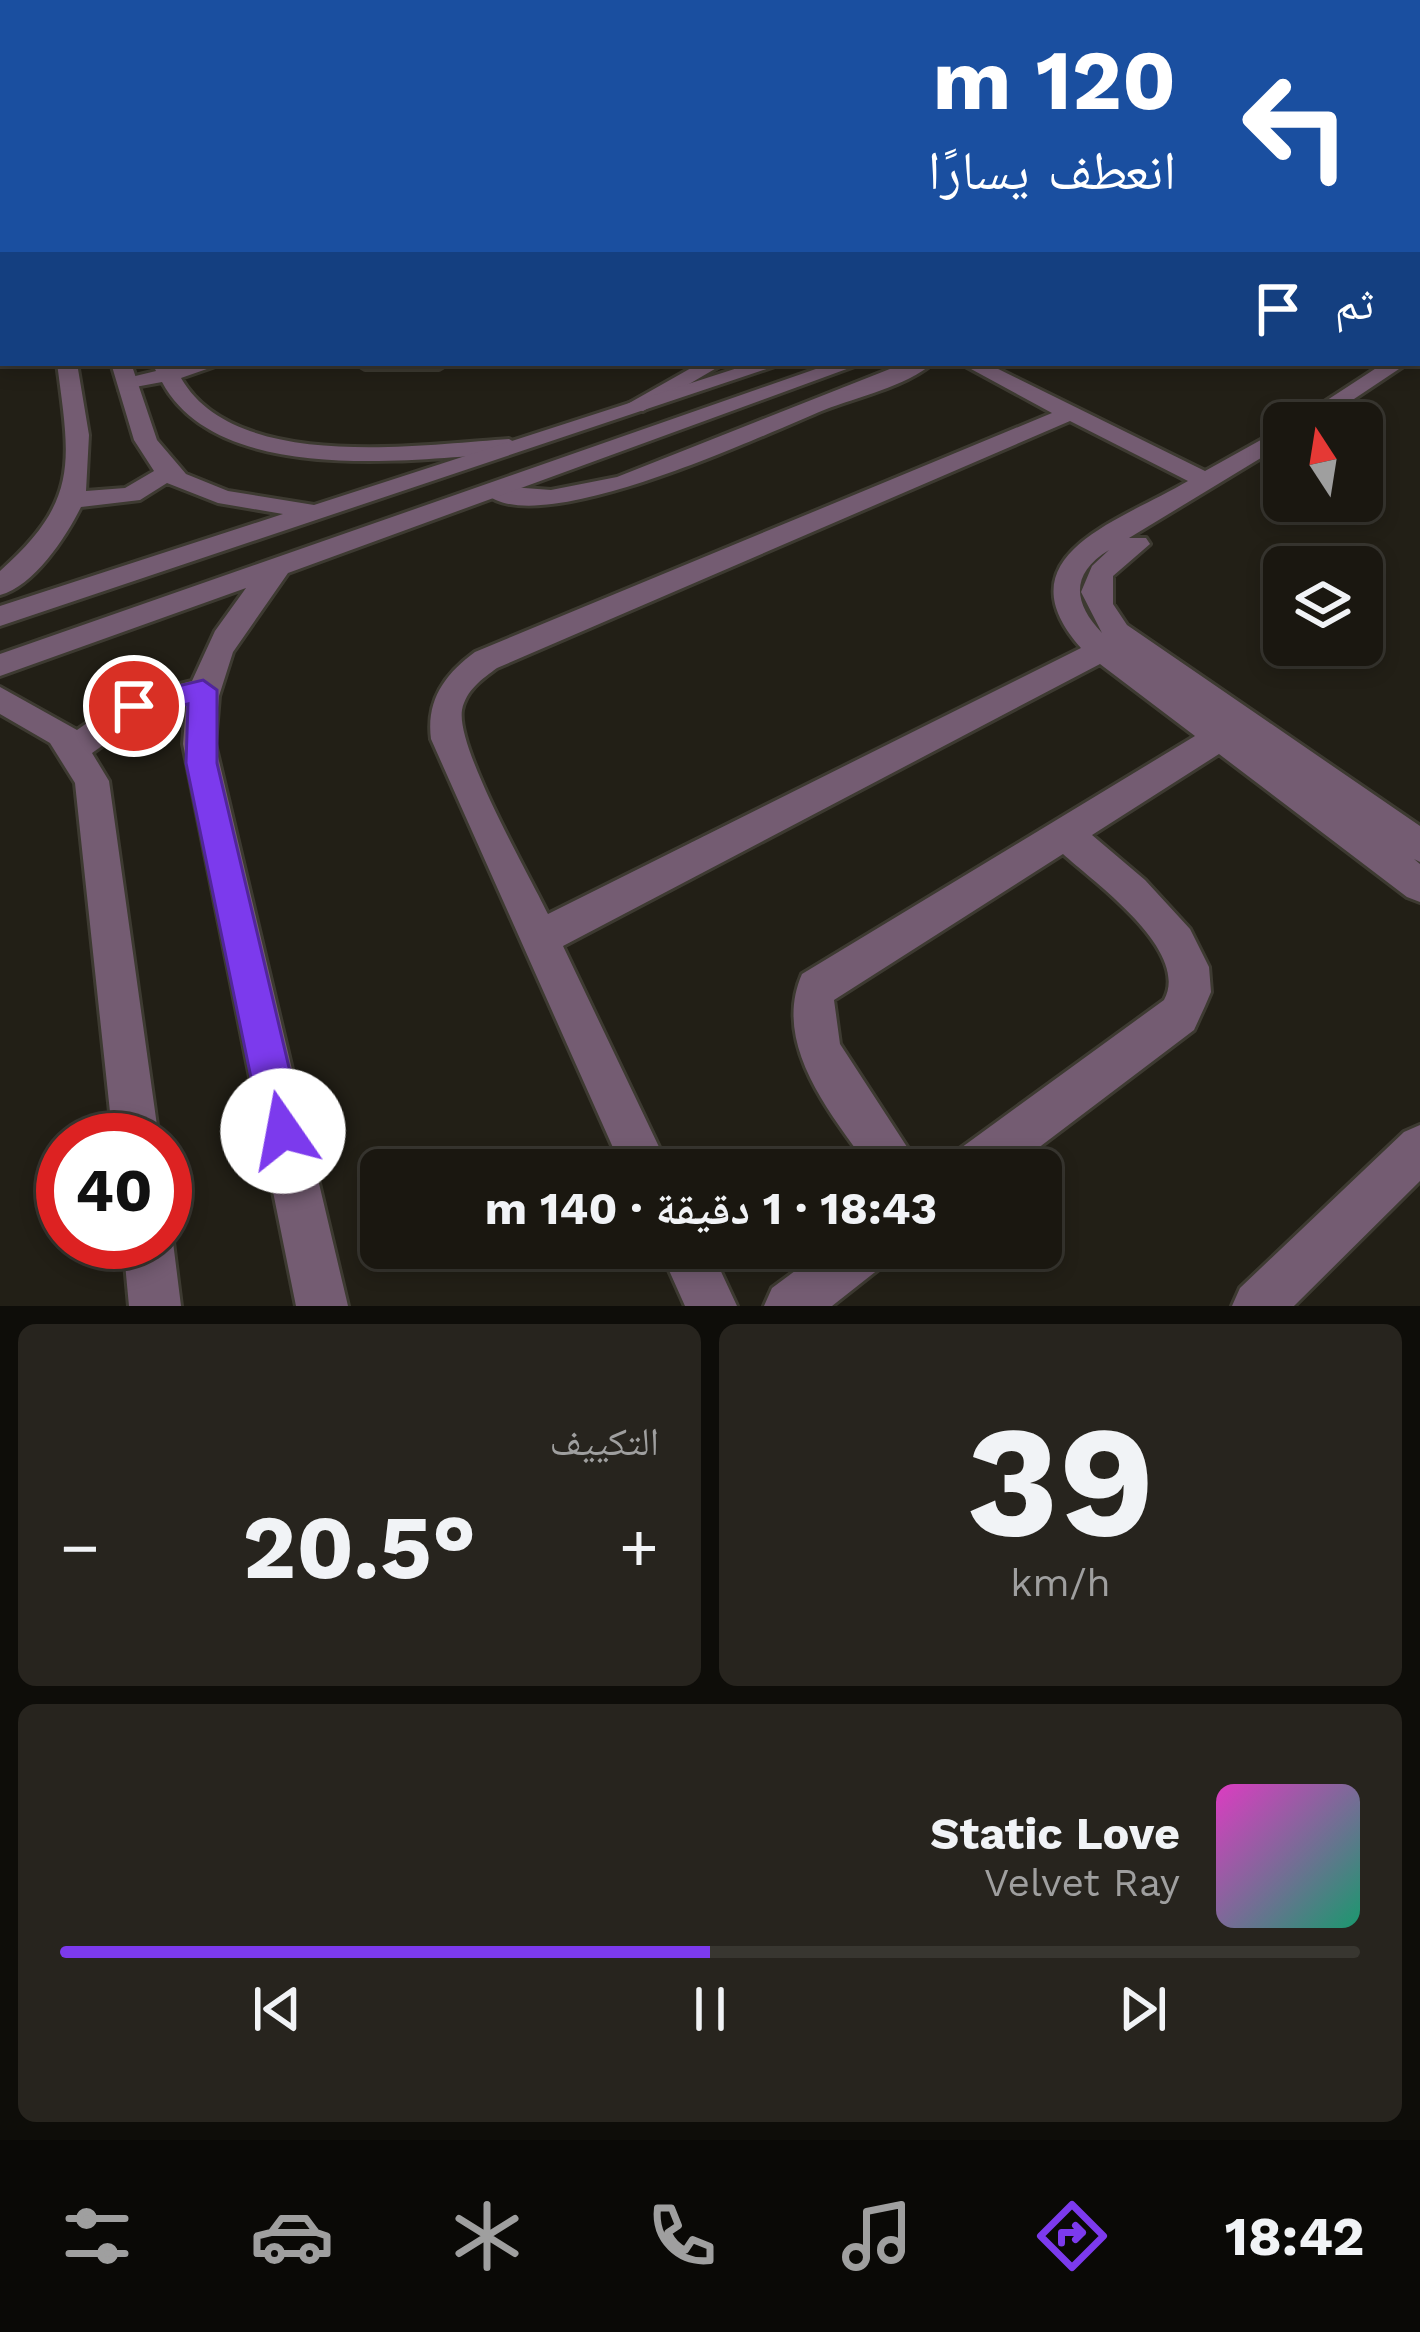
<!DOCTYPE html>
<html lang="ar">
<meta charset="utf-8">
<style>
body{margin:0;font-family:"Work Sans","Noto Naskh Arabic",sans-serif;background:#27241e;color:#f1f3f6;direction:rtl;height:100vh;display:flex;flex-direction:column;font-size:45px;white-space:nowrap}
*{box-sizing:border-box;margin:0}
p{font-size:39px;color:#9f9f9f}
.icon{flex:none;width:66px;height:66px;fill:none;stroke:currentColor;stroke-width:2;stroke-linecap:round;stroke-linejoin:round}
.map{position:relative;height:1306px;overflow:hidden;direction:ltr}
.sheet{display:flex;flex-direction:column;gap:18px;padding:18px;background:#0e0d09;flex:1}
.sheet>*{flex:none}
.top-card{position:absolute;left:0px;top:0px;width:1422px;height:366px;box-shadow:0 6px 18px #0003,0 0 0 3px #383630;direction:rtl;background:#1a4fa0;color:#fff;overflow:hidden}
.needle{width:78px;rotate:348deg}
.controls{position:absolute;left:1263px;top:402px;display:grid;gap:24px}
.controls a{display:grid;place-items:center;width:120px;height:120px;border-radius:18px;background:#1a1710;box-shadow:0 6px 18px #0003,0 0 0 3px #383630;font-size:60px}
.speed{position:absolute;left:36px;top:1113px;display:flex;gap:24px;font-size:60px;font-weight:700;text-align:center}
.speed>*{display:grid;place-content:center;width:156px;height:156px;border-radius:50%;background:#1a1710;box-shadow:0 6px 18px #0003,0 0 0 3px #383630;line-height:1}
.speed .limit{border:18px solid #d22;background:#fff;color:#111}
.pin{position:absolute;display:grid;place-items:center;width:102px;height:102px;color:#fff;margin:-51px;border:6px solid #fff;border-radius:50%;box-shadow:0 3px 12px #0007}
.me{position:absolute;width:132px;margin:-66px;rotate:348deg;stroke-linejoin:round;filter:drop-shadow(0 0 9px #0008)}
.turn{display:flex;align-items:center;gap:42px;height:252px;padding:0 48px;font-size:54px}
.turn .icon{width:156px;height:156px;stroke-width:2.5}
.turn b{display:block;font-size:84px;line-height:102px}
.then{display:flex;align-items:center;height:114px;padding:0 48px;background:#0003;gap:24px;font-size:45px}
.big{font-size:90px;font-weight:700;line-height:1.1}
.sheet .card{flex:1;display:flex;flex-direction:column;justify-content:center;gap:18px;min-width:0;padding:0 42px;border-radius:18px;background:#27241e}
.sheet .dial{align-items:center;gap:0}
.dial b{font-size:156px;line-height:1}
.song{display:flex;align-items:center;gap:36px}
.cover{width:144px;height:144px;border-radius:18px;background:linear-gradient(135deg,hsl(310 70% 55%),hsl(160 70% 35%))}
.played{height:12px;border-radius:6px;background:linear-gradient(90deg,#7c3aed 50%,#383630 50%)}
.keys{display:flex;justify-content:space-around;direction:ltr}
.heat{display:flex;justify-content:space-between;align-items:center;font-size:66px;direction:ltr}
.sheet .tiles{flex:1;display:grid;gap:18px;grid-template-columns:1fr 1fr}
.card:last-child{grid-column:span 2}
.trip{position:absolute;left:360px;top:1149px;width:702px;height:120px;border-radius:18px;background:#1a1710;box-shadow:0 6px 18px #0003,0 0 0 3px #383630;font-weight:700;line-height:120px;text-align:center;direction:rtl}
.dock{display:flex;height:192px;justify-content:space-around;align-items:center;background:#0a0906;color:#9f9f9f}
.dock .icon{width:84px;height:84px}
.dock .selected{color:#7c3aed}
.dock b{font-size:54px;color:#f1f3f6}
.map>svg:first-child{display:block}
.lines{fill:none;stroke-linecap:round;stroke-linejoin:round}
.minor-casing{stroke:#3d3a31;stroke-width:6}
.tertiary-casing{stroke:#3d3a31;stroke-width:6}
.minor{fill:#745c72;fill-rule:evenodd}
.tertiary{fill:#745c72;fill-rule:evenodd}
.route{fill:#7c3aed;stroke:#51269a;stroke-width:3}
</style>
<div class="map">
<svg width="1420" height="1306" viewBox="0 0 1420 1306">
<rect width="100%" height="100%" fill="#221f16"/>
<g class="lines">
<!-- minor casing -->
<g class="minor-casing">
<path id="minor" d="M1419,343h1v12h-1z
M152,363h72l-43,15c54,94 236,67 328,61l12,7 -12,7c-99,7 -291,33 -347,-71l-43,8v-10l37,-9z
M355,363h94l-10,6h-74z
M700,363h25l-82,48 -19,-5z
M905,363h28c-26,23 -76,34 -109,47 -61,25 -287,132 -339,83l12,-7 54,4 66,-13z
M960,363h26l219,108 79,-44v17l-155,94h17l4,6 -37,32v28l14,21 293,201v36l-6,-3 6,5v38l-13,-5 -188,-143 -127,81 53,45 45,49 19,38 2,25 -6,14 -11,24 -185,140h-61l6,-17 210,-153c27,-49 -69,-117 -101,-146l-229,146 6,44 82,126h-51c-39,-55 -100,-125 -69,-196l393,-238 -95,-72 -537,282 107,224h-47l-192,-431c-5,-39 14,-65 44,-87l577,-239zM1070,421l118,60c-68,40 -189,75 -107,167l-533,266c-20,-41 -92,-166 -86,-204 4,-20 20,-31 35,-42zM1109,550l-17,16 -11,26 21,41c-30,-31 -31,-60 7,-83z
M1384,363h24l-90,60h-26z
M1420,1125v56l-126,125h-62l8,-18 164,-156z
M659,1248h51l27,58h-52z
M826,1248h66l-8,17 -52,41h-68l8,-18z"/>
</g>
<!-- tertiary casing -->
<g class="tertiary-casing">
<path id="tertiary" d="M57,363h20l12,72 -3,56 39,-3 29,-17 -20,-31 -23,-77h20l26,77 29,34 42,17 86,14 439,-142h31l-784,263v-20l283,-92 -65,-11 -51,-20 -27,17 -59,7c-15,30 -47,79 -81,88v-24c80,-71 70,-109 57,-208z
M833,363h30l-575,210 -55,79 -14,44 -4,48 133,562h-52l-113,-562 3,-38 -42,10 -52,37 17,28 50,359h-46l-38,-357 -25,-40 -50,-29v-27l77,43 46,-32 69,-17 23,-50 31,-43 -246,88v-22z
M165,1224l8,18 8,64h-52l-6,-64h42z"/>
</g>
<!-- minor -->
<use href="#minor" class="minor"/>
<!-- tertiary -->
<use href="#tertiary" class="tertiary"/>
</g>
<!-- sky -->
<linearGradient id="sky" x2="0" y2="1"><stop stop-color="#13110c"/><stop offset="0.5" stop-color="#3e4247"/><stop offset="1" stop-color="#3e4247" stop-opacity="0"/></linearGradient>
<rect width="1420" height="367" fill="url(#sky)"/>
<!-- route -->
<path class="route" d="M203,680l14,10v73l87,368 -6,15 -15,6 -15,-6 -6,-15 -76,-368 2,-59 -54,13 -14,-11 4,-7z"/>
</svg>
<div class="controls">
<a><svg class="needle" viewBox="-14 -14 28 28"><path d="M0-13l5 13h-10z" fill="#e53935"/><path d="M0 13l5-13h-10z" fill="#9f9f9f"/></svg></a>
<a><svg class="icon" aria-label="layers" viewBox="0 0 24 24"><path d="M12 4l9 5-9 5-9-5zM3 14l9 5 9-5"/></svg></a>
</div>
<div class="speed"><div class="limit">40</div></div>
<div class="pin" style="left:134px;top:706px;background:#d93025"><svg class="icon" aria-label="arrive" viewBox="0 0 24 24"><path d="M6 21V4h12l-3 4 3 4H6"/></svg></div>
<svg class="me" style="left:283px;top:1131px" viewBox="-20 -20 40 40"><circle r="19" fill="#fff"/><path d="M0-13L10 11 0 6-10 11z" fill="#7c3aed"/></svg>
<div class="trip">18:43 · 1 دقيقة · 140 m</div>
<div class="top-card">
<div class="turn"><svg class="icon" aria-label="left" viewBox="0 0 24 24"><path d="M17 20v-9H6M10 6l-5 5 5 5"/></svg><div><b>120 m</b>انعطف يسارًا</div></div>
<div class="then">ثم<svg class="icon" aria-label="arrive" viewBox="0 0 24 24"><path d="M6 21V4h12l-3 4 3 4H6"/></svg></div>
</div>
</div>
<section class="sheet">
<div class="tiles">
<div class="card dial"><b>39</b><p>km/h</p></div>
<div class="card"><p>التكييف</p>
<div class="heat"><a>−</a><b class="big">20.5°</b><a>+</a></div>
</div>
<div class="card">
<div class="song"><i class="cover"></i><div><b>Static Love</b><p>Velvet Ray</p></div></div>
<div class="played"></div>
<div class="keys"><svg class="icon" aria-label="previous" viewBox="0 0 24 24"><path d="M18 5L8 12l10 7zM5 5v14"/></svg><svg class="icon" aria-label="pause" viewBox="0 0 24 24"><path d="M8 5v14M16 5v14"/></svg><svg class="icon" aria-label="next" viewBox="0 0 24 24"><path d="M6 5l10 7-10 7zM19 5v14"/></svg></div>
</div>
</div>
</section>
<nav class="dock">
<b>18:42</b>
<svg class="icon selected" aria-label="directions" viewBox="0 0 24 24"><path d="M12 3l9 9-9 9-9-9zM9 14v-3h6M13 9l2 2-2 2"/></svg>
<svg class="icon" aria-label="music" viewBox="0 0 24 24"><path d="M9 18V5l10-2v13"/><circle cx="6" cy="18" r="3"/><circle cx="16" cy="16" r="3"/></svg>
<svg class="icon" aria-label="phone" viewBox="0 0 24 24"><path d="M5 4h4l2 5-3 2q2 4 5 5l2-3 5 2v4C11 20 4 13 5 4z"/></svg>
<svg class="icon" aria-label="climate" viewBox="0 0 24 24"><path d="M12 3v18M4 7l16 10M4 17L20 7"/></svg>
<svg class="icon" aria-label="car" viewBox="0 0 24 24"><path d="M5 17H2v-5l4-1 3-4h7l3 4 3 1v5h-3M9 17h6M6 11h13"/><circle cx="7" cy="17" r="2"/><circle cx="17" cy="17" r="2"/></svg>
<svg class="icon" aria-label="filters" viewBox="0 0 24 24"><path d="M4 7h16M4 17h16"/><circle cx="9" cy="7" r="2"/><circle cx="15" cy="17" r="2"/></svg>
</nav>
